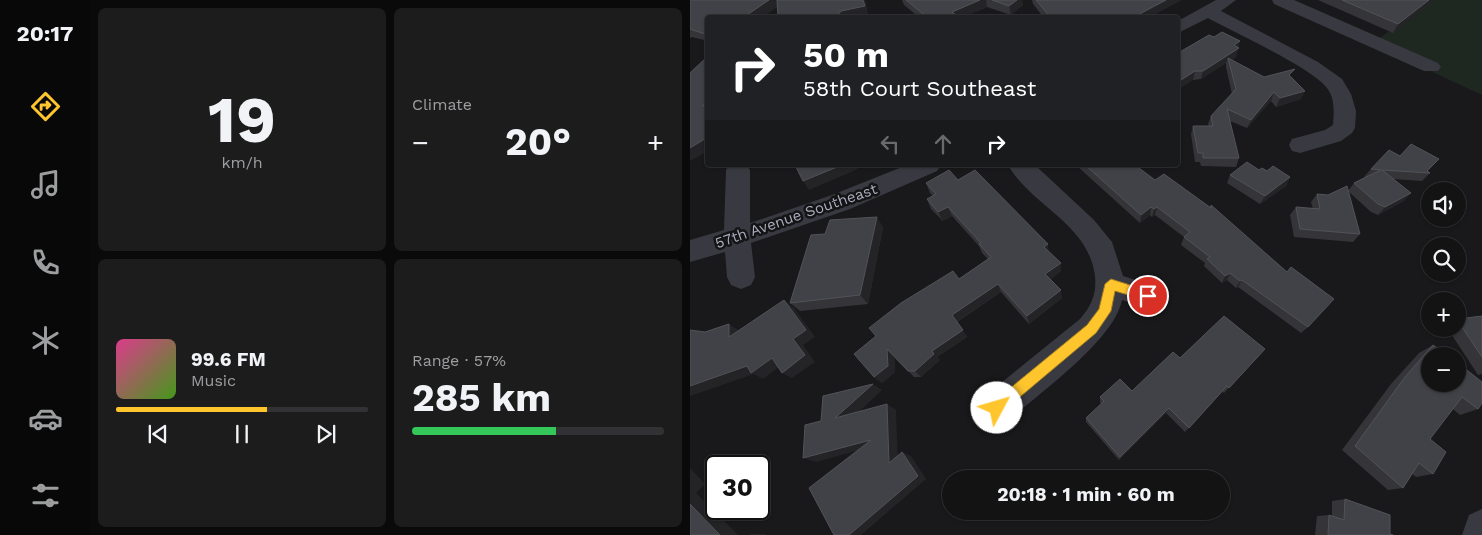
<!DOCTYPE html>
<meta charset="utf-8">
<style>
body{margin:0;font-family:"Work Sans",sans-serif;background:#1c1c1d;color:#f1f3f6;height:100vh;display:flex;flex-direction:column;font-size:19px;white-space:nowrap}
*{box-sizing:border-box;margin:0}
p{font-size:16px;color:#9d9ea0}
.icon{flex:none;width:28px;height:28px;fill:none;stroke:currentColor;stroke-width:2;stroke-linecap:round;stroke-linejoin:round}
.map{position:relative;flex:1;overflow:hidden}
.panel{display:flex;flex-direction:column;gap:8px;padding:8px;background:#0a0a0b;width:600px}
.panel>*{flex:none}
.hud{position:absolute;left:15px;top:15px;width:475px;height:152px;border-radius:5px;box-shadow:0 1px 4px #0004,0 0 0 1px #323234;background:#202124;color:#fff;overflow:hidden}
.fabs{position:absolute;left:731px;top:182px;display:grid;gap:10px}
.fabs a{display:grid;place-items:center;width:45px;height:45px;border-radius:50%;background:#131314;box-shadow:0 1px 4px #0004,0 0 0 1px #323234;font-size:25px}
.speed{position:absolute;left:15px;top:455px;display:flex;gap:10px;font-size:25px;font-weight:700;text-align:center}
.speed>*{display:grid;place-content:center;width:65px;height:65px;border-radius:50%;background:#131314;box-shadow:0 1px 4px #0004,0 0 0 1px #323234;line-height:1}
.speed .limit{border:2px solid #111;border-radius:8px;background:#fff;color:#111}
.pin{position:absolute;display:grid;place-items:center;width:42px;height:42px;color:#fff;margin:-21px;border:2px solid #fff;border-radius:50%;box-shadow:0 1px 5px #0007}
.me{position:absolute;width:55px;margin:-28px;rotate:51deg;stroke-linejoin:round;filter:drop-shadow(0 0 4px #0008)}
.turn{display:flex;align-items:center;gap:18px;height:105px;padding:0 15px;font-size:22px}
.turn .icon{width:65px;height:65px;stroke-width:2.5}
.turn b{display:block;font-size:35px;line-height:42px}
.lanes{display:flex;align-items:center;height:48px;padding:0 15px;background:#0003;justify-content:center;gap:25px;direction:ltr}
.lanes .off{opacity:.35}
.big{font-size:38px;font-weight:700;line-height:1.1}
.panel .tile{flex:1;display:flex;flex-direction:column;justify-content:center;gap:8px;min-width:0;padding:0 18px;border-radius:8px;background:#1c1c1d}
.panel .dial{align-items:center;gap:0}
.dial b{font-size:65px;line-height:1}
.song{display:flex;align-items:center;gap:15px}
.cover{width:60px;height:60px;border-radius:8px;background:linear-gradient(135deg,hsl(330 70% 55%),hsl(100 70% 35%))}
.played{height:5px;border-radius:2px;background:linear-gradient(90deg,#ffc52d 60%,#323234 60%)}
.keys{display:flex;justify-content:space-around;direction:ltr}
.heat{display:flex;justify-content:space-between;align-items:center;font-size:28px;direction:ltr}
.charge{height:8px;border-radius:4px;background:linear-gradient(90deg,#34c759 57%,#323234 0)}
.panel .tiles{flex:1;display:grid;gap:8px;grid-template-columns:repeat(2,1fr)}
.trip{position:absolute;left:252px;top:470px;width:288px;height:50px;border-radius:25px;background:#131314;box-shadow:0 1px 4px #0004,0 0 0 1px #323234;font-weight:700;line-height:50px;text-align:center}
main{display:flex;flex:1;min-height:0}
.tab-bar{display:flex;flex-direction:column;width:90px;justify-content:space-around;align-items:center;background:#080808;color:#9d9ea0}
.tab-bar .icon{width:35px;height:35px}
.tab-bar .selected{color:#ffc52d}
.tab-bar b{font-size:22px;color:#f1f3f6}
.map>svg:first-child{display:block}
.green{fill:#1e2720}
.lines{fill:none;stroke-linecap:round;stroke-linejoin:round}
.minor{fill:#393a41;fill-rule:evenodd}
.wall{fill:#353539}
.shaded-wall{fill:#242427}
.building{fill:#414247;stroke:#525359}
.route{fill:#ffc52d;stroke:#a6801d}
.labels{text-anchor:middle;stroke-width:5;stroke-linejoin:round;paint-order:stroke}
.street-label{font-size:15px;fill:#aaaebc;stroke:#141416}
</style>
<main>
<nav class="tab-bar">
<b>20:17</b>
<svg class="icon selected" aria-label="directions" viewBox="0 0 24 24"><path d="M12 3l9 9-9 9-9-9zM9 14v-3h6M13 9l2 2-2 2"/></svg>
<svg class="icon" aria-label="music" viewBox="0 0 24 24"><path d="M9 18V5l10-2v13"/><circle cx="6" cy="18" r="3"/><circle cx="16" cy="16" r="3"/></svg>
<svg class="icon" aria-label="phone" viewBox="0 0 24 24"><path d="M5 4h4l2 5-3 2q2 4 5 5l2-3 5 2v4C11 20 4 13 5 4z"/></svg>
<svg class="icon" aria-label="climate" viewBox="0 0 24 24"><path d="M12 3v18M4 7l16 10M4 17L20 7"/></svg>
<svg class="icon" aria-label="car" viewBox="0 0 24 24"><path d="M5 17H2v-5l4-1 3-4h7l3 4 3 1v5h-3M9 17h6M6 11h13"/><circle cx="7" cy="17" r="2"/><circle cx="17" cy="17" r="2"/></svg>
<svg class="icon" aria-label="filters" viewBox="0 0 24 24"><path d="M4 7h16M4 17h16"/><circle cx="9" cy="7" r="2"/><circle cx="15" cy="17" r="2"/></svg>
</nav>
<section class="panel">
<div class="tiles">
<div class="tile dial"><b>19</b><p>km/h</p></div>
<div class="tile"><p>Climate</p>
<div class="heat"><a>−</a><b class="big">20°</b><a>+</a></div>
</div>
<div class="tile">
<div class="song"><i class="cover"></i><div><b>99.6 FM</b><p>Music</p></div></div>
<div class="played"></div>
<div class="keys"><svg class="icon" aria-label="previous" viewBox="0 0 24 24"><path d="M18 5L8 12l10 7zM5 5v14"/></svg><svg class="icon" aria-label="pause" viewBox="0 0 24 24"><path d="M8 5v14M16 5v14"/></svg><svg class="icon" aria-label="next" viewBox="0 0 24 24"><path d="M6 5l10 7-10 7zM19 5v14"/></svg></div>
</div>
<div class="tile"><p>Range · 57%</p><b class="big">285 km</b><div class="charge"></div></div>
</div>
</section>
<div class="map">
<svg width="792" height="535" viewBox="0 0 792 535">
<rect width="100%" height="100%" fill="#19191b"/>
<!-- green -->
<path class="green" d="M740,0h52v95l-110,-51z"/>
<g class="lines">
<!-- minor -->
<path class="minor" d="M526,0h20l-15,11 97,51 24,17 9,15 5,17 -1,17 -3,5 -11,8 -41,12 -8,-2 -3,-6 3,-6 33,-9 8,-5c1,-12 2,-27 -6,-37 -14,-20 -94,-56 -119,-70l-30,15v-12z
M582,0h22l144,63 3,4 -3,4h-14l-150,-67z
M39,165h18l3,5v53l82,-28 75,-30h34l-4,6 -87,38 -99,34 4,34 -4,8 -10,4 -10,-4 -4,-8 -2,-25 -35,10v-22l34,-10 2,-60z
M318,165h27l59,55 18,22 11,34 35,11 4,9 -4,9 -10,4 -26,-9c-8,40 -81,92 -113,120l-12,5 -12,-5 -5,-12 5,-12 95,-77c13,-15 18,-29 14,-49 -10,-48 -64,-66 -86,-105z
M792,509v26h-20l7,-20z"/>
</g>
<!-- wall -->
<path class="wall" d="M0,0h175l3,15 -91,-8 -16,11h-53v23l-16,-4 -2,1z
M212,0h120l1,5 -12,10 -24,-8 -26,11h-41l-16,-13z
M342,0h149l-33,18h-104l-11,-14z
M628,0h116l-41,33z
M548,48l-2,9 -4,3 32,17h27l10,22 -25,8 -5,-6 -24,27 -17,-7 9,37 -3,9 -35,-1 -1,-4h-5l-4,-28 2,-8h16l-1,-2 3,-8 21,-22 -6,-27v-4l-25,16 -8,1 -15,-27z
M387,165h58l20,15 55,27 1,-2 97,122 -7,6 -63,-46 -2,1 -9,-8 -5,3 -18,-17 1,-3 -24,-18 3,-8 -29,-22 -3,2 -2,-2 -10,8 -63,-57z
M681,169l56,2 3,2 -8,8 -28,-2 10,22 -26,14 -7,-3 -23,-21 12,43 -7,8 -59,-5 -4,-22 6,-8 17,2 -2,-7 6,-8 11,1 20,-4 6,-8 11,-6h-1z
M569,170l31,7 -4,9 -26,18 -33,-21 3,-8z
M268,180l91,71 12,20 -10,8 11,19 -33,26 -28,-32 -44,30 10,15 -30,20 3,3 -19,17h-7l-20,-21 1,16 -13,11 -8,-6 85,-98 29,-20 -6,-6 -3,-7 -27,-30 -9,5 -12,-12 -4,-10 6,-3 -3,-3 -4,-10z
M193,227l-15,77 -68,7 -10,-8 35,-69z
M792,316v58l-4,1 -30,-46h10v-10z
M743,345l25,39 20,25 -18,6 -7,-6 -23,30 3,35 -17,3 -4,-3 -9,14 -15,2 -46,-40 49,-66 28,-31z
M575,349l-41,44 -2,-2 -37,41 -19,-19 -47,47 -33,-38v-4l15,-14 -1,-2v-5l32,-6 48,-33z
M655,499l45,35 3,1h-78l2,-19 12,-1 3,1v-15z"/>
<!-- shaded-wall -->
<path class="shaded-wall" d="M79,0h11l2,4 -21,14h-17v-1z
M173,0h2l3,15 -10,3h-22l5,-7z
M290,0h6l1,7 -26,11h-8l-1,-6z
M327,0h5l1,5 -12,10 -2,-9z
M476,0h15l-33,18h-16z
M739,0h5l-41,33 5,-9z
M550,41l-4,16 -7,5 -1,-4 -2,5 -25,16 2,-8 31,-26z
M505,71l-2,9 -15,10v-8z
M615,91l-4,8 -25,8 4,-9z
M584,92l-3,9 -24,27 4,-8z
M18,137v14l-18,10v-13z
M152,165h14l2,4 -49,21 -6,-9z
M600,177l-4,9 -26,18 5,-8z
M721,193l-7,8 -26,14 7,-8z
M258,207l4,9 -9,5 -5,-9z
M461,207l-1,8 -10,8 1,-8z
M467,207l-2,8 -3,2 2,-8z
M187,217l6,10 -15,77 -8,-9z
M358,244l1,9 -5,-6z
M371,263v8l-14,11 -2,-8z
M540,273l-3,7 -5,3 3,-7z
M552,280l-4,7 -2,1 4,-7z
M308,284l3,8 -45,30 -4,-7z
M371,290l1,8 -33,26 -2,-8z
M94,300l10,8 21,29 -12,8 12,17 -23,16 -10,-5 11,-34z
M39,324l12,8 -12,5z
M273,330l4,7 -30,20 3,3 -19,17 -6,-6 17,-20z
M197,349l7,6 1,17 -13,11 -8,-6z
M82,358l11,6 -20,15 -9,-5 -64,22v-10z
M183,384l9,6 -35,33 -12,-5z
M197,404l9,6 2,56 -9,-3z
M479,408l-3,5 -47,47 1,-3z
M181,440l10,4 -65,18 -13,-4z
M212,452l9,4 15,23 -65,56h-12z
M0,468l15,16 -9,9 42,42h-18l-30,-31z
M60,534h16v1h-16z"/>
<!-- building -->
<path class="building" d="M0,0h79l-25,17v1h-36v17l-18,-6z
M87,0h86l2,6 -24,5 -5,7h-58z
M216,0h74l-28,12 8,6h-32z
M302,0h25l-8,6z
M346,0h130l-34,18h-81z
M652,0h87l-31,24z
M532,32l18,9 -6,4 5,3 -36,23h-8l-17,11v-29l31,-18 5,2z
M18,56v45l-6,5 6,-1v32l-18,11v-75z
M538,58l36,19 31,-8 -6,6 16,16 -25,7 -6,-6 -23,28 -24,-11 12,49h-36v-5h-5l-5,-27h20l-2,-10 25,-27z
M721,144l28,15 -12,12 3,2 -48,-3 29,23 -26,14 -7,-3 -24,-21 27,-13 -10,-1 18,-19 11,6z
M557,162l12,8 3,-2 5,3 6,-5 17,11 -25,19 -35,-21z
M105,165h47l-39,16z
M395,165h50l20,15 9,-6 47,34v-3l76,67 4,-5 43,32 -26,28 -66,-47 -2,1 -10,-8 -5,3 -18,-17 3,-2 -26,-20 6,-5 -33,-25 -3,2 -3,-2 -10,8z
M259,170l9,10 17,-10 73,74 -4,3 17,16 -16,11 16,16 -34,26 -29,-32 -46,31 11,15 -31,21 2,3 -19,17h-7l-21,-22 1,17 -14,11 -20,-23 22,-18 -7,-8 32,-25 52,-32 6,8 32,-22 -12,-13 2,-1 -33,-36 -10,5 -11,-13 9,-5 -10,-11z
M657,186l13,48 -60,-5 -4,-22 24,2 -3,-15 11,1z
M187,217l-17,78 -70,8 21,-68 14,-1 5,-14z
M94,300l22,30 -13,9 12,16 -23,18 -10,-15 -21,15 -4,-7 -57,20v-56l15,2 24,-8v13z
M534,316l41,33 -36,39 -2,-2 -38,42 -20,-20 -49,49 -34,-39 18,-17 -4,-4 20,-18 12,12 41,-39 7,6z
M792,316v41l-24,-36v-2z
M743,345l15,11h-18v28h28v-21l24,19v21l-4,6 -16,-12 -32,42 16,13 -13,22 -14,-11 -16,25 -48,-42 50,-69z
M183,384l-38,34 52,-14 2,59 13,-11 16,24 -69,59h-15l-25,-47 62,-48 -68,18 2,-33 16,-4 2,-25z
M655,499l45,16v19l3,1h-65l1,-20 15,5z
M0,504l30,31h-30z"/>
<!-- route -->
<path class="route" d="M421,279l41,13 2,4 -6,5 -33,-10 -4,20 -15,22 -94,79 -5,2 -5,-2 -2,-4 2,-5 95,-78 12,-16 6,-25z"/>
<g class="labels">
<!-- street labels -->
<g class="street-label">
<text transform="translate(106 216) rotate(-19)" y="5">57th Avenue Southeast</text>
</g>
</g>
</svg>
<div class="fabs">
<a><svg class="icon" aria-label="sound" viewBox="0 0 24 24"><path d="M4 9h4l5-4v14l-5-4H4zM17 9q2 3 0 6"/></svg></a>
<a><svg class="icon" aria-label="search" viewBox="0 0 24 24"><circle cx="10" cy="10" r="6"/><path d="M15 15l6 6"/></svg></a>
<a>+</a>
<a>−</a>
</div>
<div class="speed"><div class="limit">30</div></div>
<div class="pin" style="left:458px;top:296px;background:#d93025"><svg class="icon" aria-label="arrive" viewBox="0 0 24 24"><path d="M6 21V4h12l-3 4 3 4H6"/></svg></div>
<svg class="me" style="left:307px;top:408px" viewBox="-20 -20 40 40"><circle r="19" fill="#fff"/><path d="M0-13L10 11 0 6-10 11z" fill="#ffc52d"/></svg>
<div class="trip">20:18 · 1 min · 60 m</div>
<div class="hud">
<div class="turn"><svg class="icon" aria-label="right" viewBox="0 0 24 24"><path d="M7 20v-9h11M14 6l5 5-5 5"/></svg><div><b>50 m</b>58th Court Southeast</div></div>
<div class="lanes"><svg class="icon off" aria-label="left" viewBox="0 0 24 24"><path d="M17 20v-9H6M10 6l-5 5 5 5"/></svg><svg class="icon off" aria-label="ahead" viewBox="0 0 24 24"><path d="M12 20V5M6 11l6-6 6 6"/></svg><svg class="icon" aria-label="right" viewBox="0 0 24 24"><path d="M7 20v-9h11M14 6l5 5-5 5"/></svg></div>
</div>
</div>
</main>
